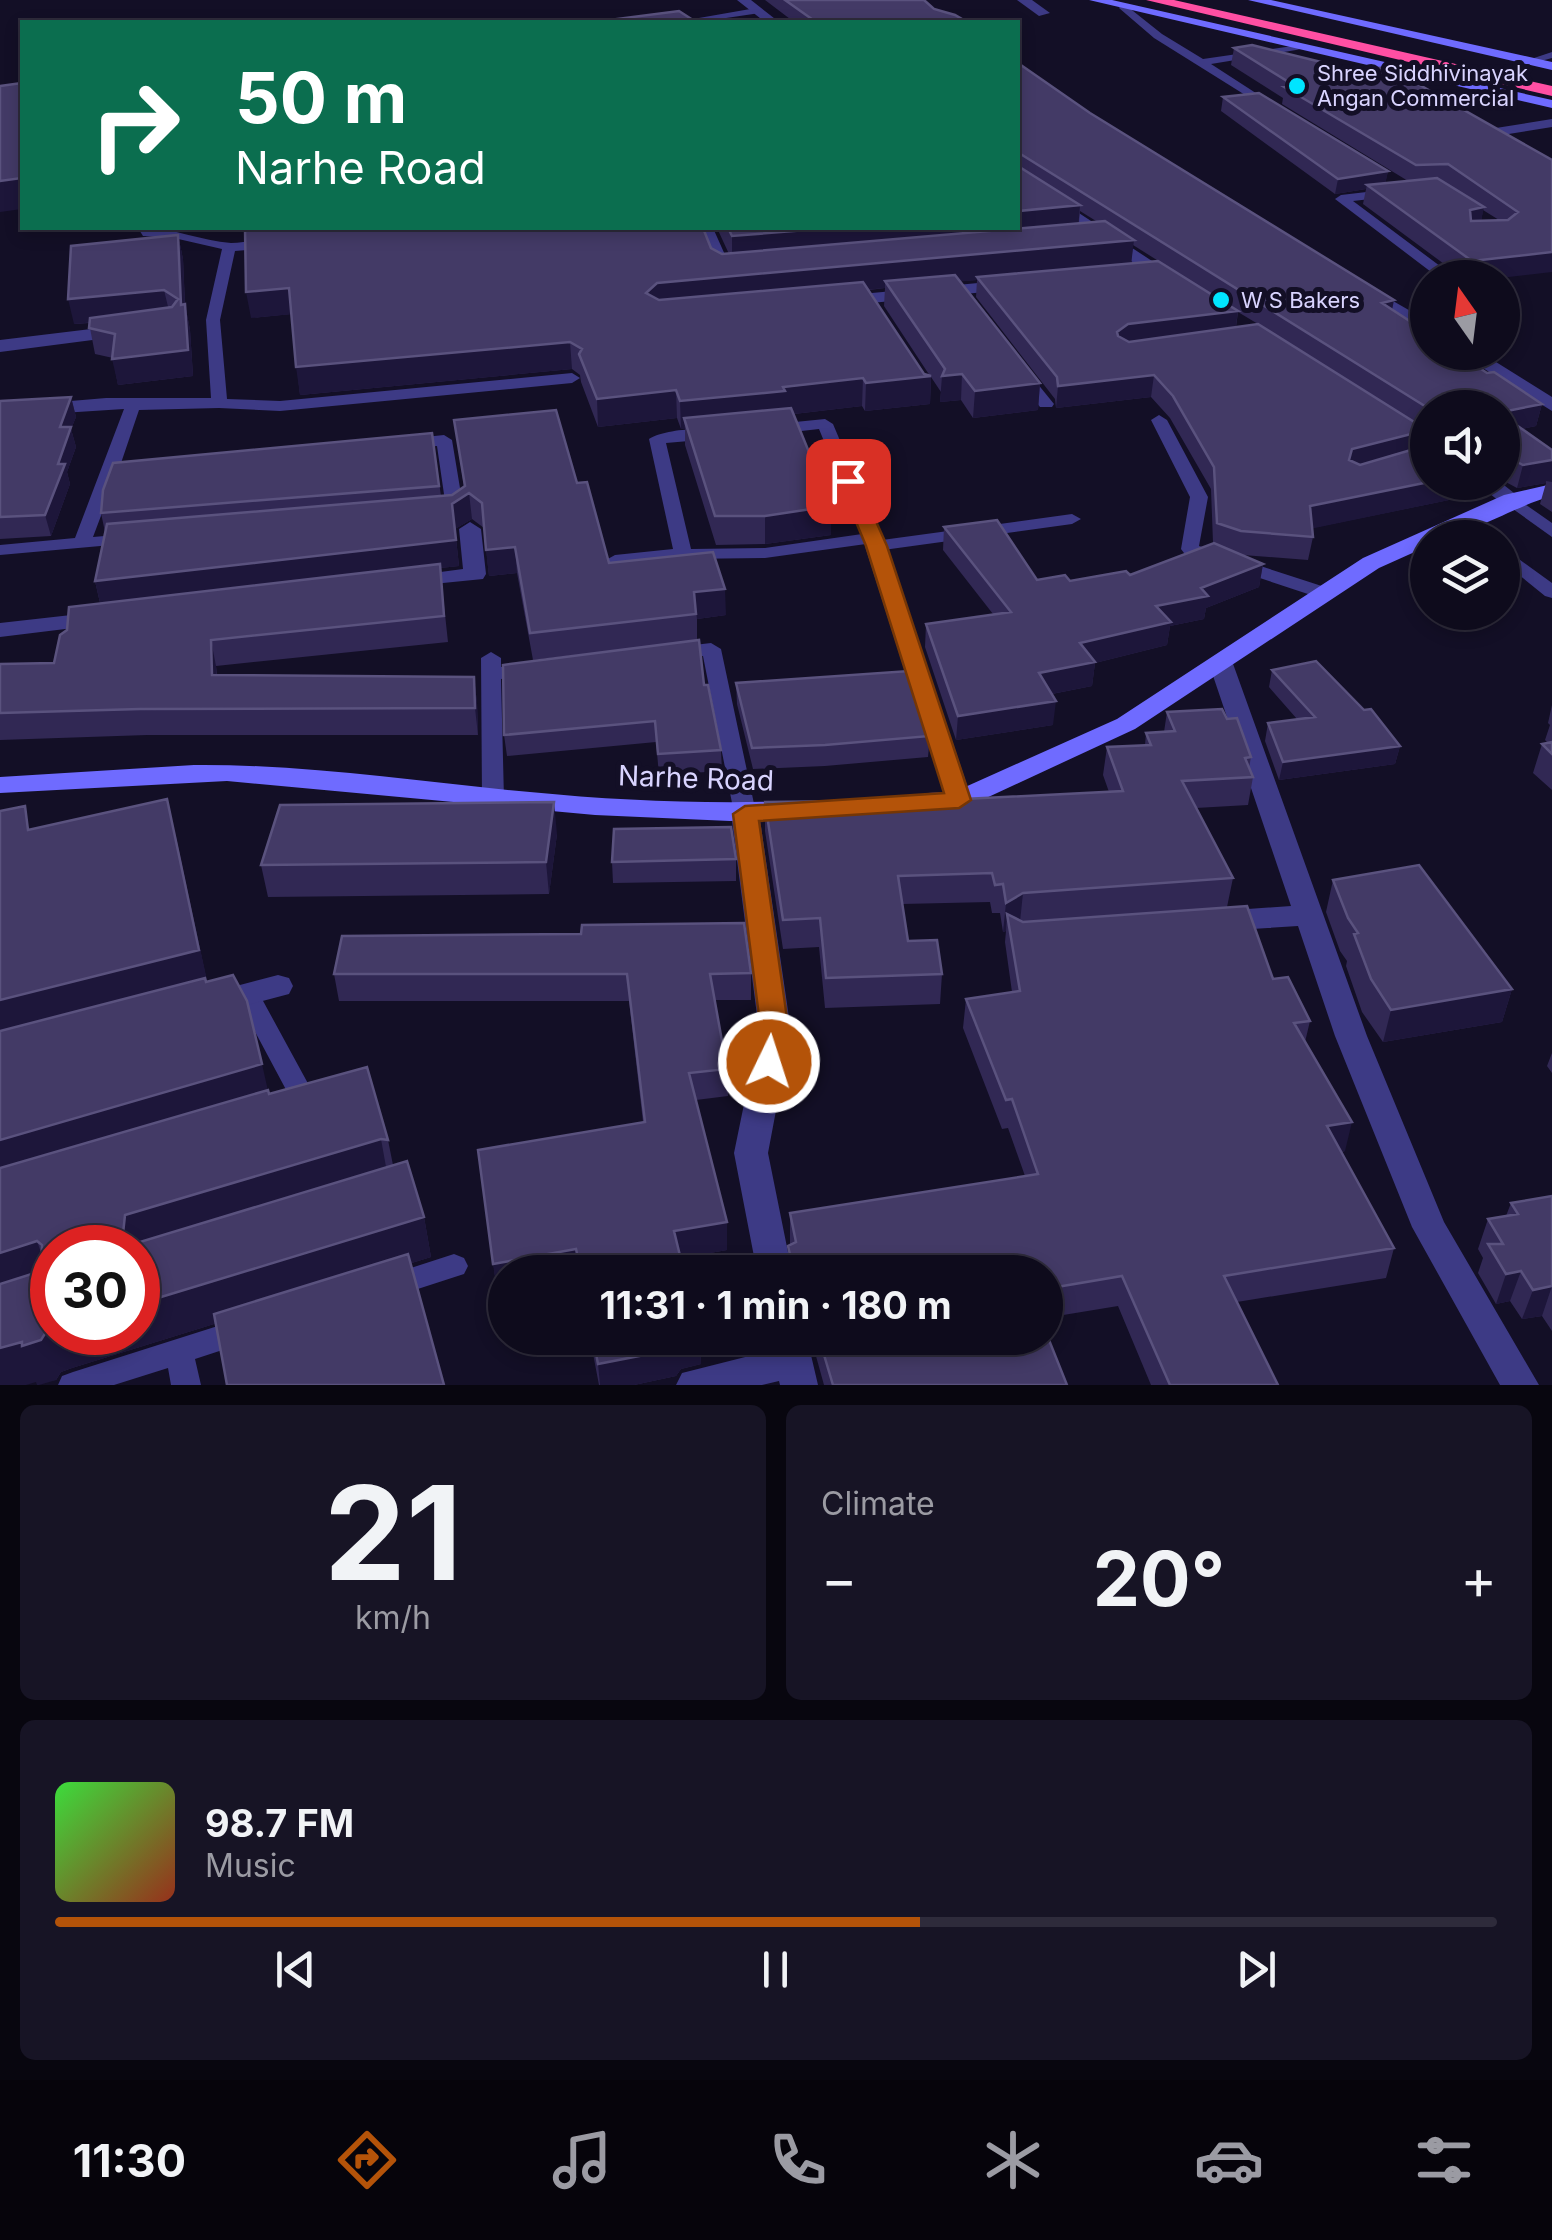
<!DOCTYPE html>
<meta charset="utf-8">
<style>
body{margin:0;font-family:Inter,sans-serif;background:#171425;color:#f1f3f6;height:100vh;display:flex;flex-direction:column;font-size:38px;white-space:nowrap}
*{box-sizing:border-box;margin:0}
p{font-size:32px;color:#9b9ba3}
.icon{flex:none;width:55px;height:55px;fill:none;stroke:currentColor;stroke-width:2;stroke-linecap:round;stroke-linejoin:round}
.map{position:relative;height:1385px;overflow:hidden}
.panel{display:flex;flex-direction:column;gap:20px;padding:20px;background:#08060f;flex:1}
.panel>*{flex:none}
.hud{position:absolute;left:20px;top:20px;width:1000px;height:210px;border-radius:0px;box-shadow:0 5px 15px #0003,0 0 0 2px #2e2b3b;background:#0b6e4f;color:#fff;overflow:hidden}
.needle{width:65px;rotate:346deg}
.buttons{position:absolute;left:1410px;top:260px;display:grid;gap:20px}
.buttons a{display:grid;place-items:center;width:110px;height:110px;border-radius:50%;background:#0e0b1c;box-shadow:0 5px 15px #0003,0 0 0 2px #2e2b3b;font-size:50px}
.speed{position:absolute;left:30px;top:1225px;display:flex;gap:20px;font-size:50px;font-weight:700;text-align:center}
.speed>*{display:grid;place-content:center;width:130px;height:130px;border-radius:50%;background:#0e0b1c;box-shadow:0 5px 15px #0003,0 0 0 2px #2e2b3b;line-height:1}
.speed .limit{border:15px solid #d22;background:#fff;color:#111}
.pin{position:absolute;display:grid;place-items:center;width:85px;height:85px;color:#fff;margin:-42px;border-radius:20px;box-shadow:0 5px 15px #0006}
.me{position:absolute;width:110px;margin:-55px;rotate:4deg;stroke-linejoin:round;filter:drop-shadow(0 0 8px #0008)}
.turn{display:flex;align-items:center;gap:35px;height:210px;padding:0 50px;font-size:45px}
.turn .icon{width:130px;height:130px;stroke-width:2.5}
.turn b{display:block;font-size:70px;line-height:85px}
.big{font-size:75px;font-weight:700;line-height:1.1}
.panel .card{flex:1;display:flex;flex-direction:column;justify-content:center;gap:15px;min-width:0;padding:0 35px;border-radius:15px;background:#171425}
.panel .dial{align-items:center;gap:0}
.dial b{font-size:130px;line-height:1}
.song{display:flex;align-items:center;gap:30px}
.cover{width:120px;height:120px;border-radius:15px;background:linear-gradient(135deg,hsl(120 70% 55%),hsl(10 70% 35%))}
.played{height:10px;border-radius:5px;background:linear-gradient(90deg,#b45309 60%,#2e2b3b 60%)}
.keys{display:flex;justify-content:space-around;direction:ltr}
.heat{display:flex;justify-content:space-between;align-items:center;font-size:55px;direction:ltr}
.panel .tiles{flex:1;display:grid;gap:20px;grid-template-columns:1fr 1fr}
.card:last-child{grid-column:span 2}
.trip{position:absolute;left:488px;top:1255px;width:575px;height:100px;border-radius:50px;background:#0e0b1c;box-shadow:0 5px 15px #0003,0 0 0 2px #2e2b3b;font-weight:700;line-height:100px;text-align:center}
.tab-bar{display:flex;height:160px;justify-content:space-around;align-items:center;background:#06040b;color:#9b9ba3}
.tab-bar .icon{width:70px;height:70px}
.tab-bar .selected{color:#b45309}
.tab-bar b{font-size:45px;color:#f1f3f6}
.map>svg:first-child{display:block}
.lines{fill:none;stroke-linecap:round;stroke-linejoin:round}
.lane{fill:#3d3a85;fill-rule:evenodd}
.street{fill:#3d3a85;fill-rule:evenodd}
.secondary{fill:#6f6bff;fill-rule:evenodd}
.highway{fill:#ff4fa3;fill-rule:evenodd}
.wall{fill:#312854;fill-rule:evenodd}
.shaded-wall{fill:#1d163a}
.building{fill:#433a66;stroke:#5a527e;stroke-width:2.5}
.route{fill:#b45309;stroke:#753606;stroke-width:2.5}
.poi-dot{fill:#00e5ff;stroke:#130f26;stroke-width:4}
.labels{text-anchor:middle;stroke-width:10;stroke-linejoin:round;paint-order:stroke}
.far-poi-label{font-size:22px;fill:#d9d4ff;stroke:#130f26;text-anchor:start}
.street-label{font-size:28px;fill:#d9d4ff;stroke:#130f26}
</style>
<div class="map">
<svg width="1552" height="1385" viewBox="0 0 1552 1385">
<rect width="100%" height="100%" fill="#130f26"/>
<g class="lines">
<!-- lane -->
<path class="lane" d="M1123,3l39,31 41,25 97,-14v4l-4,1 -85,14 65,42 -10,2 -112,-70 -35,-30z
M756,8l4,5 -61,9h-23z
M1552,52v6l-22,6 -5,-3z
M1552,119v8l-56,9 -24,-7 6,-4 18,3z
M1392,189l5,1v6l-44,5 103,77h-17l-104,-79 6,-4z
M138,228c31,-2 62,13 93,15 15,0 33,-7 46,1l-7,4 -35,3 -15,69 7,79 53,2 292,-28 8,5 -8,5 -292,28 -61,-3 -80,2 -19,56 18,-2 8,5 -8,5 -22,2 -23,61 35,-3 9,5 -3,4 -134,12v-10l75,-7 49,-129 -124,8v-10l106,-9h105l-5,-78 16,-71 -48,-11 -31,-2z
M1023,370l5,2 26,32 -2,3h-12l-25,-32 3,-3z
M1159,415l8,5 41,77 -9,49 132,43 2,4 -2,4h-14l-133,-44 -3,-4 9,-52 -39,-77z
M825,419l8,5 49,116 190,-26 9,5 -9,5 -196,27 -6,-1 -4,-6 -101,14 -82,1 -68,6 -9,-5 9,-5 58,-6 -24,-110c13,-9 58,-14 71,-5l-8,5 -46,4 25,106 74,-1 97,-14 -43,-105 -44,5 -8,-5 8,-5z
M444,435l8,5 12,72 -3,4 -15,2 -9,-5 9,-5 -9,-62 -31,3 -8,-5 8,-5z
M1512,495l40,28v14l-46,-33 -3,-4 3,-4z
M1464,516l6,1 23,21h-20l-18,-17z
M1502,547l50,36v15l-7,-2 -43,-35z
M711,643l10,6 35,164 -11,7 -11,-7 -31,-157 -26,3 -10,-6 10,-6z
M491,652l10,6v9l28,-3 10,6 -10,6 -28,3 3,120 -11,7 -11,-7 -1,-141z
M247,985l9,3 61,112 4,7 -4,7 -9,3 -9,-3 -64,-120 3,-6z
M454,1254l10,4 4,8 -4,8 -74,24 -10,-4 -4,-8 4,-8z
M243,1318l10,4 5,9 -5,9 -58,19 6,26h-30l-3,-17 -54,17h-56l4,-9 11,-4z"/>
<!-- street -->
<path class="street" d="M737,0h14l28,22h-14z
M1017,0h15l18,13 -11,3z
M1018,175l6,2 157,103 -15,4 -148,-97z
M697,228h16l17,38 11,5 -3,4 -20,1z
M1010,280l6,1v8l-176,17 -9,-5 9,-5z
M1365,285l63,36v13l-69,-40v-8z
M124,325l7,2v8l-131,17v-12z
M1457,352h23l72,45v14z
M1475,482h25l23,18 -3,5h-16z
M470,522l11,7 5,45 -3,5 -80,8 -4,-5 4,-5 60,-8 -4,-40z
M876,539l11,7 85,254 -3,6 -10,3 -13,-9 -81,-254z
M98,612l8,2 4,5 -4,5 -106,13v-14z
M1220,654l12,7 135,375 77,186 95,163h-39l-88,-158 -77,-191 -37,-110 -78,5 -10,-3 -5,-7 5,-7 10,-3 71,-5 -83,-245z
M745,804l10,3 4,6 32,218 -23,122 24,119h-35l-23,-119 25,-122 -28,-218 4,-6z
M278,975l11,3 4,8 -4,8 -76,20 -11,-3 -4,-8 4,-8z
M771,1338h36l11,47h-38l-1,-4 -17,4h-86l6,-12 91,-23z"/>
<!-- secondary -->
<path class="secondary" d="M1089,0h23l440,100v8z
M1248,0h23l281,62v8z
M1552,484v12c-41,11 -83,42 -124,42v8l-49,22 -244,161 -166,77 -41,5 -13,-9 13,-9 26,-1 163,-73 246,-161 141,-63z
M194,765c113,-1 224,17 336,27 90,9 178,12 268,9l10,3 4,6 -4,6 -10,3 -68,2 -135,-6 -368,-34 -227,12v-16z"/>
<!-- highway -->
<path class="highway" d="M1146,0h28l378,86v10z"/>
</g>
<!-- wall -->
<path class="wall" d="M765,0h159l10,9 33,13h-173z
M1234,48l105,24 213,88 -52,118h-37l-100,-74 3,-15 -31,5 -114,-83 2,-14 165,74 -3,12 23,-2 -126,-77 1,-6 -52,-33zM1483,210l16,10 -18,1z
M1018,63l72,50 302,196 95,64 55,31 -6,22 -14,3 30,21v62l-12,-8 6,-21 -29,5 -15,-8v-72h-74v24l-5,14 5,36h58l-3,11 -171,35 1,9 -5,23 -65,-5 20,9 -4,23 -53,21 -2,11 -34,7 -3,19 -72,18 -3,23 -40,8 1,31 -97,15 -31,-93 1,-23 67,-10 -50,-64 1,-23 93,53 33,1 60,-6 83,-32 -2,-54 -41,-71 -19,-21 -95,11 -1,-9 -79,-102 1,-17 -17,1 80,102 -2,27 -65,8 -12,-18 -21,2 1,-10 -10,-15 -1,27 -65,7 -3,-5 -68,8 37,121 -66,9 -49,1 -31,-100v-16h-4l-4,-11 -79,9 -17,-45 -1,-7 -8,-6 -272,26 -9,-81 -40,4 460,-70 11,6h7l-12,-26h301zM1080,211l16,10 -17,2zM1133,245l89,56 -91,-38zM885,288l-1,18 46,70 -6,-2 -55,-84zM1238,312l20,12 -22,3z
M178,235l5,24 2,45 5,26 3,46 -75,9 -5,-27 -18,-4 -6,-31 -15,1z
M71,397l5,20 -5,12 5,18 -9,25 3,12 -19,52 -51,3v-138z
M454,420l123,63 32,80 117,52 -29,4v21l7,45 17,65 1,21 -63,4 -3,-33 -149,14 -3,-21 140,-88 -111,13 -16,-87 -28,3 -5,-48 -12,-9 -17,10 4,37 -19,2 8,74 -232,24 1,9 257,2 3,26 1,32h-331l-147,5v-76l54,-1 46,-60 -5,-22 10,-49 -4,-19 331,-80 9,63 11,-1 12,-8z
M1272,670l128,76 -5,18 -116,16 -14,-39 3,-18 29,-4 -28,-32z
M736,683l194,53 -2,21 -103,9 -72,3 -16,-65z
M1552,705v85l-19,-17 9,-29 6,-1 -3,-3 5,-15 -2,-2z
M1167,712l60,7 24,38 -2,11 4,9 -5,28 -52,3 37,70 -6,29 46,72 37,42 -5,21 40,109 -4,1 53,96 -8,30 -149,24 41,83h-127l-33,-79 -73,12v-46h-257v-26l2,-1v-32l235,-37 -17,-48 -6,1 -39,-101 3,-29 46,-7 -7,-50 1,-11 -3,1 -3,-19h-8l-2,-11 -88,2 6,37 34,33 -2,30 -115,4 -6,-61 -36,2 -18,-118v-29l179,-2 165,-8 -6,-17 4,-28 38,-2 1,-12 18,-1z
M32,829l144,8 31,145 62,112 119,46 5,25 31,52 7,40 -359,111 -11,4 -5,8 -20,2z
M557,834l-8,60 -281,3 -7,-32z
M736,859v22l-123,2 -1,-21z
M1333,880l179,109 -10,33 -119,20 -21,-30 -16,-46 1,-5 -7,-10 -14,-39z
M744,923l7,50v27h-36l12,69 1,27 -32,4 31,122v28l-46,8 3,14h-179v18l-8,1 -19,-141 165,-28 -14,-121h-290l-5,-27 8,-38 239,-2 1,-9z
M1552,1053v20l-5,-7z
M1552,1196v135l-10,-15 -20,3 -12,-18 -14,3 -18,-31 5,-15 -5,-9 10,-30 18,-3 5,-13z
M590,1338h110l1,26 -20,5 -5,7 -42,9h-35z
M811,1338h234l22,47h-243z"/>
<!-- shaded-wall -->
<path class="shaded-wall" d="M1388,171l-3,15 -18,-1 -1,4 -31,5 3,-15z
M22,178v31l-22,3v-31z
M1080,205l-2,25 -346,32v-26l100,-8h186v-17z
M1484,207l-4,20 -14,3 4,-20z
M178,235l5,24 3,71 -5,-25z
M1134,240l-3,25 -154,12v3l-87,8 -5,-7v7l-227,22 -12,-17 11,-10z
M1552,252v20l-52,6h-31l3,-17z
M289,288l4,26 -42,4 -5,-26z
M164,290l6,25 -96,9 -6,-25z
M1394,300l-4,21 -8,-18z
M185,304l5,26 3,46 -75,9 -6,-26z
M1238,311l-3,21 -121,21 3,-21 11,-8z
M570,342l2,27 -272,26 -4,-28z
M962,374l-1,26 -21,2 2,-26z
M1154,375l-3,22 -95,11 2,-22z
M931,376l-1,28 -65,7 1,-28z
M863,378l-1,28 -77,9 -101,3 1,11h-4l-1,-28z
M1040,383l-2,27 -65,8 2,-27z
M676,390l1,28 -79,9 -1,-28z
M71,397l5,20 -5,12 5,18 -9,25 3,12 -19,52 -6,-21 13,-51 2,-37z
M1542,404l-6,22 -34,7v-21z
M1427,430l-5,23 -78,29 8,-33z
M1552,460v22l-6,-1v2l-29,5 6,-23z
M1429,482h57l-3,11 -178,37 5,-24z
M469,493l3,26 -17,10 4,37 -19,2 8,74 -8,-74 -339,39 -6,-26 357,-77z
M831,506v29l-66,9v-28z
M515,547l2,26 -28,3 -3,-26z
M1263,564l-4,23 -53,21 -2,11 -34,7 -3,19 -72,18 -3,23 -56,11 3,-24 41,-30 76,-37z
M725,589l1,26 -29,4 -3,-27z
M211,640l5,26 2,35 -6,-26z
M474,677l3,26 1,32 -3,-27z
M1056,701l-3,24 -97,15 2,-24z
M1400,746l-5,18 -116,16 4,-18z
M167,799l42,190 -209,53v-42z
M554,802l3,32 -8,60 -3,-32z
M1023,893l-3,29 -13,-8 -1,17 -3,1 3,-29z
M1512,989l-10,33 -119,20 8,-32z
M262,1064l9,40 -271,80v-44z
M1352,1122l-7,29 -25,4 7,-29z
M381,1139l7,39 -265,70 -1,-5 3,-28z
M424,1217l7,40 -359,111 -11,4 -5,8 -17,5h-2l-1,-3 -10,3h-26v-37l52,-18v2h86v-28z
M727,1222v28l-51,9 -2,-28z
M37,1241l14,40 -51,17v-45z
M576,1249l2,23h-73v18l-8,1 -4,-27z
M1521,1271l-11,30 -14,3 10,-30z
M1552,1286l-10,30 -20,3 11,-29z
M697,1338h3l1,26 -20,5 -5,7 -42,9h-34l-2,-21z"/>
<!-- building -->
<path class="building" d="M785,0h139l10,9 21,6 12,7h-151z
M679,11l17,11h-102z
M1252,45l69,17 18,10 49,-5 164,93v92l-80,9 -105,-76 70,-7 47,29 -14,3 1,11 37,-1 10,-8 -70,-48 -32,1 -132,-78 11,-1 -61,-38z
M1018,63l72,50 304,187 -12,3 46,30v19h28l31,21 7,-1 48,32 -40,8v-4h-74l-409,-255 -1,-1z
M22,83v95l-22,3v-95z
M1259,93l129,78 -50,8 -115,-82z
M1018,164v2l62,39 -62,6z
M1105,221l29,19 -477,43 -11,10 13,7 204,-18 61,92 7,2 -65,7 -3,-5 -80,9 2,4 -105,10 -4,-11 -79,9 -18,-45 3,-5 -12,-7 -274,25 -7,-79 -43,4 -1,-64h458l8,20 11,6z
M728,228h104l-100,8z
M178,235l3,70 4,-1 3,46 -76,9 3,-25 -26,-6 1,-10 82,-11 6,-8 -14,-9 -96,9 3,-53z
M1158,261l80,50 -110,13 -11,8 1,4 11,6 129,-18 169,106 -75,19 -3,11 11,5 68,-20v37h1l-119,24 3,31 -72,-6 -24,-8 -3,-56 -41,-71 -19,-21 -96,11 -1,-9 -80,-100z
M955,275l85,108 -65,8 -13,-17 -20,2 3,-7 -60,-88z
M71,397l-11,30h11l-13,37h7l-20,51 -45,2v-116z
M791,408l40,98 -66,10h-50l-31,-98z
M556,410l21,73 10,-1 22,81 104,-11 12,37 -31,3 2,22 -166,19 -15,-86 -29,3 -4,-47 -13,-10 -17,11 4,36 -361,41 12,-57 345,-29 13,-9 -11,-66z
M1502,415l50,35v10l-29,5 -17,-9h-4z
M432,433l7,53 -338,27 2,-23 10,-27z
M997,520l40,60 28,-5 5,6 56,-10 4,4 84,-32 49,21 -62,24 7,8 -52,10 15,16 -91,21 15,19 -56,11 17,28 -98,15 -32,-92 85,-12 -67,-85z
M440,564l4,52 -233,24 1,35 262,2 1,31 -335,1 -140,4v-49l54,-1 6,-28 7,-5 2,-23z
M699,640l5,45h4l13,65 -63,4 -3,-33 -151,14 -1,-70z
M1316,661l48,49 7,-1 29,37 -117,16 -15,-39 47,-6 -43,-47z
M909,671l21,65 -105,9 -73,3 -16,-65z
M1222,709l5,10 10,-1 14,39 -6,1 8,19 -71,4 51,97 -210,15 -17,10 -3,-19 -8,1 -3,-12 -94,3 10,65 29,-1 5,34 -116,4 -6,-60 -37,2 -18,-118 179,-2 179,-9 -16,-44 44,-2 -5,-12 29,-2 -8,-19z
M1552,742v12l-10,-10z
M167,799l32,151 -199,50v-189l25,-5 3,24z
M554,802l-8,60 -285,3 19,-60z
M731,827l5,32 -124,3 2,-33z
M1419,865l93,124 -121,21 -20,-31 -17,-45 4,-1 -10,-15 -15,-38z
M1247,906l26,73 15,-2 22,44 -16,2 58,99 -25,4 67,122 -170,28 54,109h-108l-48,-109 -77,13v-17h-251l-6,-26 8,-4 -6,-29 248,-39 -26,-75 -6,1 -40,-101 54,-8 -13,-77 16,8z
M744,923l7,50 -41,1 17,95 -38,4 38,149 -53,9 10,41h-103l-5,-23 -83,15 -15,-114 167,-28 -18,-148h-293l8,-38 239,-2 1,-9z
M233,975l14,26 15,63 -262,76v-109l205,-53 1,4z
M367,1067l21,73 -7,-1 -256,76 -3,28 5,3 280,-85 17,56 -286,87v-56h-86v82l-6,2 -5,8 -19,6v-4l-22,6v-64l41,-13 1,-26 -5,-4 -37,12v-85l268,-78 1,4z
M1552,1196v90l-19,4 -12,-19 -15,3 -18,-30h15l-15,-25 30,-5 -7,-11z
M408,1254l36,131h-217l-13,-71z
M1045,1330l22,55h-234l-14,-47h226z
M593,1338h104l-17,4 -5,7 -77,15z"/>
<!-- route -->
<path class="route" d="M848,475l10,6 29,65 84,254 -12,8 -200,13 30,211 -10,38 -10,3 -10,-3 -4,-8 6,-30 -28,-218 12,-8 199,-13 -78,-247 -27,-65z"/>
<!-- markers -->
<g class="poi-dot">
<circle cx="1297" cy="86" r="10"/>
<circle cx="1221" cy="300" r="10"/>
</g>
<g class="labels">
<!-- far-poi labels -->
<g class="far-poi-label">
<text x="1317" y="81">Shree Siddhivinayak<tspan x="1317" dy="25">Angan Commercial</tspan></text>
<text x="1241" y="308">W S Bakers</text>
</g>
<!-- street labels -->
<g class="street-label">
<text transform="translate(696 778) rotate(2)" y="10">Narhe Road</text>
</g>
</g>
</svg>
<div class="buttons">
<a><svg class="needle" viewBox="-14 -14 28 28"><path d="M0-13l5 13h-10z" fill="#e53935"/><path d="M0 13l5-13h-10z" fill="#9b9ba3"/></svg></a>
<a><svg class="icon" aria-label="sound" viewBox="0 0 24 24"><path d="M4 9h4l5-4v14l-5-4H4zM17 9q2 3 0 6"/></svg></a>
<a><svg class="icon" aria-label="layers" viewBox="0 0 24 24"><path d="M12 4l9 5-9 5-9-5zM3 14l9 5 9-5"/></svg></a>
</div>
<div class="speed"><div class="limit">30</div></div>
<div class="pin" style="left:848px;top:481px;background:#d93025"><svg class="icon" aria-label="arrive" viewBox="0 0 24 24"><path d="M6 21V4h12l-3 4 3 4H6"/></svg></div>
<svg class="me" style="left:769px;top:1062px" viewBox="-20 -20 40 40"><circle r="17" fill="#b45309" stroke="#fff" stroke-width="3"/><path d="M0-11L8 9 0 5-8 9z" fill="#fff"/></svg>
<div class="trip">11:31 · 1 min · 180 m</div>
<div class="hud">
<div class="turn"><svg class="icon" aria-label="right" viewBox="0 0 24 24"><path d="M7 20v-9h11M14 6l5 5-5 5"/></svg><div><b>50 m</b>Narhe Road</div></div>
</div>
</div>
<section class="panel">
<div class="tiles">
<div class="card dial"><b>21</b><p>km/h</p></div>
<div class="card"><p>Climate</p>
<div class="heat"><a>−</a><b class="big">20°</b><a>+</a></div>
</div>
<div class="card">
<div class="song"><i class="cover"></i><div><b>98.7 FM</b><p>Music</p></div></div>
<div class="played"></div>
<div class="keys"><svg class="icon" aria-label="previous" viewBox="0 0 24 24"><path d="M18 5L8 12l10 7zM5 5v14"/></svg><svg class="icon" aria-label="pause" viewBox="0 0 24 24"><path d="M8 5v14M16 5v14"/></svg><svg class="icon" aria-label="next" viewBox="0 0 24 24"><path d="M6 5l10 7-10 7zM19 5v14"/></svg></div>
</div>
</div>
</section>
<nav class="tab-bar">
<b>11:30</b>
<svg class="icon selected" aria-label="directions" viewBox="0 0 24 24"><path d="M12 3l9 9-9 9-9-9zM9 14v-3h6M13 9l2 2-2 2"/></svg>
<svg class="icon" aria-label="music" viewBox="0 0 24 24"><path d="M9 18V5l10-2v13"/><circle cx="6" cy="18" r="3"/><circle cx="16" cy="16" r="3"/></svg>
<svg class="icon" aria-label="phone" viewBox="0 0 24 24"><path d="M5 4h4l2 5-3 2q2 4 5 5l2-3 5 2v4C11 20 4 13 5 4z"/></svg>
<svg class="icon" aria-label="climate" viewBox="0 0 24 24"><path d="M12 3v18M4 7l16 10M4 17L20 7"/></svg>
<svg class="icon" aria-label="car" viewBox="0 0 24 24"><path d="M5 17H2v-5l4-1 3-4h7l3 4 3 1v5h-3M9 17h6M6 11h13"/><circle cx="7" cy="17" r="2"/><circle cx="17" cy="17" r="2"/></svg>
<svg class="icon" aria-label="filters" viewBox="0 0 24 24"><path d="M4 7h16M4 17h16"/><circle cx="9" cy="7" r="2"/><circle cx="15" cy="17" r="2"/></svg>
</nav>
